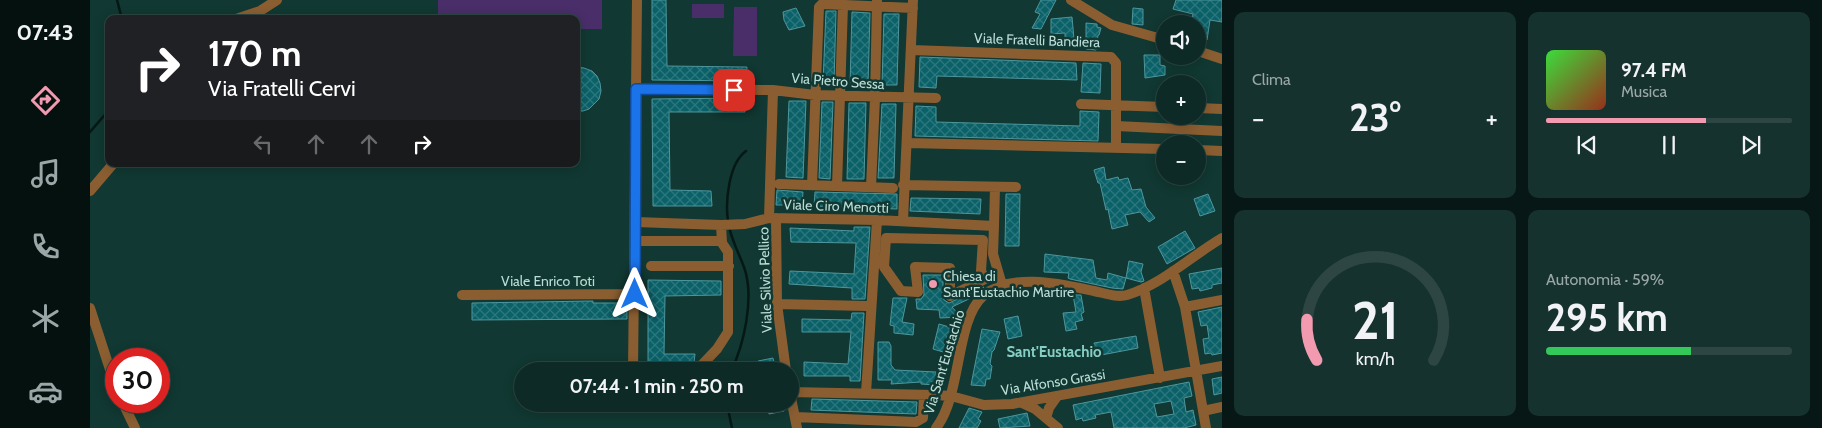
<!DOCTYPE html>
<html lang="it">
<meta charset="utf-8">
<style>
body{margin:0;font-family:Cabin,sans-serif;background:#16322e;color:#f1f3f6;height:100vh;display:flex;flex-direction:column;font-size:19px;white-space:nowrap}
*{box-sizing:border-box;margin:0}
p{font-size:16px;color:#9aa7a7}
.icon{flex:none;width:28px;height:28px;fill:none;stroke:currentColor;stroke-width:2;stroke-linecap:round;stroke-linejoin:round}
.map{position:relative;flex:1;overflow:hidden}
.details{display:flex;flex-direction:column;gap:12px;padding:12px;background:#071715;width:600px}
.details>*{flex:none}
.top-card{position:absolute;left:15px;top:15px;width:475px;height:152px;border-radius:10px;box-shadow:0 2px 12px #0003,0 0 0 1px #2d4643;background:#202124;color:#fff;overflow:hidden}
.fabs{position:absolute;left:1066px;top:15px;display:grid;gap:10px}
.fabs a{display:grid;place-items:center;width:50px;height:50px;border-radius:50%;background:#0d2a26;box-shadow:0 2px 12px #0003,0 0 0 1px #2d4643;font-size:25px}
.speed{position:absolute;left:15px;top:348px;display:flex;gap:10px;font-size:25px;font-weight:700;text-align:center}
.speed>*{display:grid;place-content:center;width:65px;height:65px;border-radius:50%;background:#0d2a26;box-shadow:0 2px 12px #0003,0 0 0 1px #2d4643;line-height:1}
.speed .limit{border:8px solid #d22;background:#fff;color:#111}
.pin{position:absolute;display:grid;place-items:center;width:42px;height:42px;color:#fff;margin:-21px;border-radius:10px;box-shadow:0 2px 8px #0006}
.me{position:absolute;width:55px;margin:-28px;rotate:0deg;stroke-linejoin:round;filter:drop-shadow(0 0 4px #0008)}
.turn{display:flex;align-items:center;gap:18px;height:105px;padding:0 20px;font-size:22px}
.turn .icon{width:65px;height:65px;stroke-width:2.5}
.turn b{display:block;font-size:35px;line-height:42px}
.lanes{display:flex;align-items:center;height:48px;padding:0 20px;background:#0003;justify-content:center;gap:25px;direction:ltr}
.lanes .off{opacity:.35}
.big{font-size:38px;font-weight:700;line-height:1.1}
.details .card{flex:1;display:flex;flex-direction:column;justify-content:center;gap:8px;min-width:0;padding:0 18px;border-radius:10px;background:#16322e}
.details .dial{align-items:center;gap:0}
.dial svg{height:130px;overflow:visible;fill:none;stroke:#2d4643;stroke-width:7;stroke-linecap:round;text-anchor:middle}
.dial text{fill:#f1f3f6;stroke:none}
.song{display:flex;align-items:center;gap:15px}
.cover{width:60px;height:60px;border-radius:8px;background:linear-gradient(135deg,hsl(120 70% 55%),hsl(10 70% 35%))}
.played{height:5px;border-radius:2px;background:linear-gradient(90deg,#f29ab0 65%,#2d4643 65%)}
.keys{display:flex;justify-content:space-around;direction:ltr}
.heat{display:flex;justify-content:space-between;align-items:center;font-size:28px;direction:ltr}
.charge{height:8px;border-radius:4px;background:linear-gradient(90deg,#34c759 59%,#2d4643 0)}
.details .tiles{flex:1;display:grid;gap:12px;grid-template-columns:repeat(2,1fr)}
.trip{position:absolute;left:424px;top:362px;width:285px;height:50px;border-radius:25px;background:#0d2a26;box-shadow:0 2px 12px #0003,0 0 0 1px #2d4643;font-weight:700;line-height:50px;text-align:center}
main{display:flex;flex:1;min-height:0}
.tabs{display:flex;flex-direction:column;width:90px;justify-content:space-around;align-items:center;background:#05110f;color:#9aa7a7}
.tabs .icon{width:35px;height:35px}
.tabs .active{color:#f29ab0}
.tabs b{font-size:22px;color:#f1f3f6}
.map>svg:first-child{display:block}
.park{fill:#492e69}
.lines{fill:none;stroke-linecap:round;stroke-linejoin:round}
.stream{stroke:#061816;stroke-width:2.5}
.building{fill:url(#building-cross-hatch);stroke:#4d969d;fill-rule:evenodd}
.minor{stroke:#8b5e32;stroke-width:10}
.route-casing{stroke:#114b97;stroke-width:12}
.route{stroke:#1a73e8;stroke-width:9}
.poi-dot{fill:#f29ab0;stroke:#113832;stroke-width:2}
.labels{text-anchor:middle;stroke-width:5;stroke-linejoin:round;paint-order:stroke}
.street-label{font-size:14px;fill:#bbddd7;stroke:#113832}
.poi-label{font-size:14px;fill:#bbddd7;stroke:#113832;text-anchor:start}
.neighbourhood-label{font-size:15px;font-weight:bold;fill:#86cec3;stroke:#113832}
</style>
<main>
<nav class="tabs">
<b>07:43</b>
<svg class="icon active" aria-label="directions" viewBox="0 0 24 24"><path d="M12 3l9 9-9 9-9-9zM9 14v-3h6M13 9l2 2-2 2"/></svg>
<svg class="icon" aria-label="music" viewBox="0 0 24 24"><path d="M9 18V5l10-2v13"/><circle cx="6" cy="18" r="3"/><circle cx="16" cy="16" r="3"/></svg>
<svg class="icon" aria-label="phone" viewBox="0 0 24 24"><path d="M5 4h4l2 5-3 2q2 4 5 5l2-3 5 2v4C11 20 4 13 5 4z"/></svg>
<svg class="icon" aria-label="climate" viewBox="0 0 24 24"><path d="M12 3v18M4 7l16 10M4 17L20 7"/></svg>
<svg class="icon" aria-label="car" viewBox="0 0 24 24"><path d="M5 17H2v-5l4-1 3-4h7l3 4 3 1v5h-3M9 17h6M6 11h13"/><circle cx="7" cy="17" r="2"/><circle cx="17" cy="17" r="2"/></svg>
</nav>
<div class="map">
<svg width="1132" height="428" viewBox="0 0 1132 428">
<defs>
<pattern id="building-cross-hatch" width="8" height="8" patternUnits="userSpaceOnUse" patternTransform="scale(1.25)"><rect width="8" height="8" fill="#0a6168"/><path d="M0 0l8 8M0 8l8-8" fill="none" stroke="#2c777d"/></pattern>
</defs>
<rect width="100%" height="100%" fill="#113832"/>
<!-- park -->
<path class="park" d="M348,0h164v29h-26v-10h-138z
M602,4h32v14h-32z
M644,7h23v49h-24z"/>
<g class="lines">
<!-- stream -->
<path class="stream" d="M27,0l5,19
M0,132l19,-22
M638,221c-3,-20 1,-58 18,-70
M639,226c3,16 11,29 16,44 9,29 -1,75 -14,101
M637,404l5,24"/>
</g>
<!-- building -->
<path class="building" d="M562,0h14l1,66 80,1 -1,14 -94,-1z
M951,0h15l-15,29 -9,-1 8,-14 -5,-2z
M1086,0h46v22l-12,-2 -3,20 -9,-1v-15h-7l2,-10 -20,-5z
M706,8l9,18 -16,4 -5,-10 -1,-8z
M1043,8l10,1v16l-11,-1z
M736,11h10l-2,72h-11z
M762,12l18,1 -2,72h-18z
M794,14h15l-2,71h-15z
M982,17l2,22 -9,1v-7l-14,1v-15z
M996,23l11,1v3l4,1 -2,7h-1l-2,15 -10,-1z
M1054,55h16v10l5,1v9l-20,3z
M830,57l156,6 1,17 -140,-4 -1,12 -17,-1z
M993,63l18,1 -1,29 -19,-1z
M486,67l8,1 8,3 5,5 3,7 1,8 -2,8 -10,10 -6,2h-7z
M655,98v14h-76l1,78 41,1 1,15h-59l-1,-107z
M699,101h17l-3,77 -17,-1z
M732,102h11l-3,77 -11,-1z
M759,103h17l-2,76h-17z
M792,104h14l-2,74h-16z
M826,106l20,1v15l144,4v-15l19,1 -1,29 -183,-5z
M1014,167l2,13 12,-3 1,3 9,-2 4,12 9,-1 5,18 9,11 -6,4 -9,-10 -15,3 3,10 -16,4 -4,-20 -2,1 -6,-27h-2l-4,-13z
M687,190l26,2 -1,13h-26z
M725,192l82,2v15l-83,-3z
M916,194h14l-1,52h-14z
M1118,194l7,17 -15,5 -6,-17z
M821,198l70,1 -1,15 -70,-3z
M764,227h16l-5,72h-13v-11l-63,-4 1,-13 64,3 2,-31 -65,-1 -1,-14 64,3z
M1095,231l10,17 -28,16 -9,-17z
M955,254l48,6 3,18 11,2 1,-7 18,5 -3,11 -11,-1 -42,-9 -2,-1 1,-5 -25,-1z
M1039,261l14,3 -2,8 3,9 -3,1 -15,-4z
M1132,268v15l-10,2v3l-12,3 -1,-3 -7,1 -3,-15z
M833,275h20v21l1,4 5,3 35,-16 -11,10 -21,10 9,10 -21,1 -1,-8 -22,-1 -1,-10h5l3,-4z
M558,280l73,1v14l-56,1 -1,58h31l-1,9 -4,5h-42z
M983,295h8l3,17 -3,2 2,6 -8,2 2,7 -11,2 -3,-18 13,-1z
M803,298h14l-5,24 12,2 -1,11 -19,-2v-7l-4,-1z
M503,301v2h30v5h4v11l-155,1v-17z
M1132,307v46l-10,2 -1,-2 -6,1 -2,-15 6,-1 -2,-13 -6,1 -3,-14z
M762,313h12l-4,68h-10v-5h-46v-14l44,2 3,-32h-49v-13l49,1z
M928,316l4,20 -14,3 -4,-20z
M849,324l17,5 -6,25 -17,-5z
M892,329l18,3 -6,18 -2,2 -2,12 2,2 -2,13h-4l-1,7 -14,-1z
M1046,336l2,12 -42,8 -2,-13z
M788,342h11l2,4v19l4,5 41,2 -1,13 -14,-1v-2l-30,2 1,-4h-14z
M683,358l3,13h-16l-2,-10z
M1132,377v16l-8,2 -2,-16z
M1099,382l3,14 -8,2 2,14 7,-2 3,15 -12,3h-70l-3,-16 -16,3 1,3 -13,3 -1,-3 -6,2 -3,-15zM1081,401l3,13 -17,3 -3,-13z
M722,399l105,3 -1,12 -105,-4z
M677,404h15l2,7 -15,3z
M879,408l13,4 -4,7 3,2 -4,7h-18z
M937,413l3,13 -30,2 -2,-9z"/>
<g class="lines">
<!-- minor -->
<path class="minor" d="M981,0l41,25 53,15
M146,19l24,-8 17,-11
M821,50l200,7 5,6v85
M1108,51l24,8
M546,89l137,1
M991,104l84,3
M1108,108l24,1
M1026,126l106,5
M817,143l258,6
M1108,150l24,1
M689,184l114,4
M722,185l7,-178 3,-3 91,4
M813,185l113,2
M747,186l6,-181
M781,187l4,-89 2,-97
M0,191l23,-27
M679,218l4,-128 42,5 121,3
M686,218l1,86 9,67
M813,221l10,-221
M546,222l85,3 24,-1 24,-6 108,2 117,6 -1,28 9,31
M904,226l1,-39
M796,238l97,2 -2,31 4,8 -35,17v-28l-35,-1 3,25 -17,-1 -17,-24z
M545,241h87
M561,266h78
M1083,271l12,36 21,121
M1054,288l16,90
M372,295l173,-1
M687,304l90,2
M1095,307l37,-7
M0,308l26,80
M543,371l4,-371
M606,371l21,-22 11,-17v-80l-6,-9 -1,-18
M700,392l145,3 16,1 33,9 28,-1 210,-38
M700,393l7,35
M776,393l11,-173
M32,401l13,27
M932,403l13,6 23,19
M1113,411l19,-4
M705,417l121,5 7,-4 1,-23
M956,418l3,-10 7,-10
M846,428c26,-33 19,-107 47,-132 28,-24 78,-12 111,-5 10,2 23,7 33,4 36,-11 64,-39 95,-57"/>
</g>
<g class="lines">
<!-- route casing -->
<g class="route-casing">
<path id="route" d="M545,294l1,-205 98,1"/>
</g>
<!-- route -->
<use href="#route" class="route"/>
</g>
<!-- markers -->
<circle class="poi-dot" cx="843" cy="284" r="5"/>
<g class="labels">
<!-- street labels -->
<g class="street-label">
<text transform="translate(947 40) rotate(2)" y="5">Viale Fratelli Bandiera</text>
<text transform="translate(748 81) rotate(4)" y="5">Via Pietro Sessa</text>
<text transform="translate(746 206) rotate(2)" y="5">Viale Ciro Menotti</text>
<text transform="translate(675 280) rotate(-92)" y="5">Viale Silvio Pellico</text>
<text x="458" y="286">Viale Enrico Toti</text>
<text transform="translate(854 362) rotate(-73)" y="5">Via Sant'Eustachio</text>
<text transform="translate(963 382) rotate(-9)" y="5">Via Alfonso Grassi</text>
</g>
<!-- poi labels -->
<g class="poi-label">
<text x="853" y="281">Chiesa di<tspan x="853" dy="16">Sant'Eustachio Martire</tspan></text>
</g>
<!-- neighbourhood labels -->
<g class="neighbourhood-label">
<text x="964" y="357">Sant'Eustachio</text>
</g>
</g>
</svg>
<div class="fabs">
<a><svg class="icon" aria-label="sound" viewBox="0 0 24 24"><path d="M4 9h4l5-4v14l-5-4H4zM17 9q2 3 0 6"/></svg></a>
<a>+</a>
<a>−</a>
</div>
<div class="speed"><div class="limit">30</div></div>
<div class="pin" style="left:644px;top:90px;background:#d93025"><svg class="icon" aria-label="arrive" viewBox="0 0 24 24"><path d="M6 21V4h12l-3 4 3 4H6"/></svg></div>
<svg class="me" style="left:545px;top:294px" viewBox="-20 -20 40 40"><path d="M0-17L14 15 0 8-14 15z" fill="#1a73e8" stroke="#fff" stroke-width="4"/></svg>
<div class="trip">07:44 · 1 min · 250 m</div>
<div class="top-card">
<div class="turn"><svg class="icon" aria-label="right" viewBox="0 0 24 24"><path d="M7 20v-9h11M14 6l5 5-5 5"/></svg><div><b>170 m</b>Via Fratelli Cervi</div></div>
<div class="lanes"><svg class="icon off" aria-label="left" viewBox="0 0 24 24"><path d="M17 20v-9H6M10 6l-5 5 5 5"/></svg><svg class="icon off" aria-label="ahead" viewBox="0 0 24 24"><path d="M12 20V5M6 11l6-6 6 6"/></svg><svg class="icon off" aria-label="ahead" viewBox="0 0 24 24"><path d="M12 20V5M6 11l6-6 6 6"/></svg><svg class="icon" aria-label="right" viewBox="0 0 24 24"><path d="M7 20v-9h11M14 6l5 5-5 5"/></svg></div>
</div>
</div>
<section class="details">
<div class="tiles">
<div class="card"><p>Clima</p>
<div class="heat"><a>−</a><b class="big">23°</b><a>+</a></div>
</div>
<div class="card">
<div class="song"><i class="cover"></i><div><b>97.4 FM</b><p>Musica</p></div></div>
<div class="played"></div>
<div class="keys"><svg class="icon" aria-label="previous" viewBox="0 0 24 24"><path d="M18 5L8 12l10 7zM5 5v14"/></svg><svg class="icon" aria-label="pause" viewBox="0 0 24 24"><path d="M8 5v14M16 5v14"/></svg><svg class="icon" aria-label="next" viewBox="0 0 24 24"><path d="M6 5l10 7-10 7zM19 5v14"/></svg></div>
</div>
<div class="card dial"><svg viewBox="0 0 100 80">
<path d="M14 69A42 42 0 1 1 86 69"/>
<path d="M14 69A42 42 0 0 1 8 44" stroke="#f29ab0"/>
<text x="50" y="56" font-size="32" font-weight="700">21</text>
<text x="50" y="72" font-size="11">km/h</text>
</svg></div>
<div class="card"><p>Autonomia · 59%</p><b class="big">295 km</b><div class="charge"></div></div>
</div>
</section>
</main>
